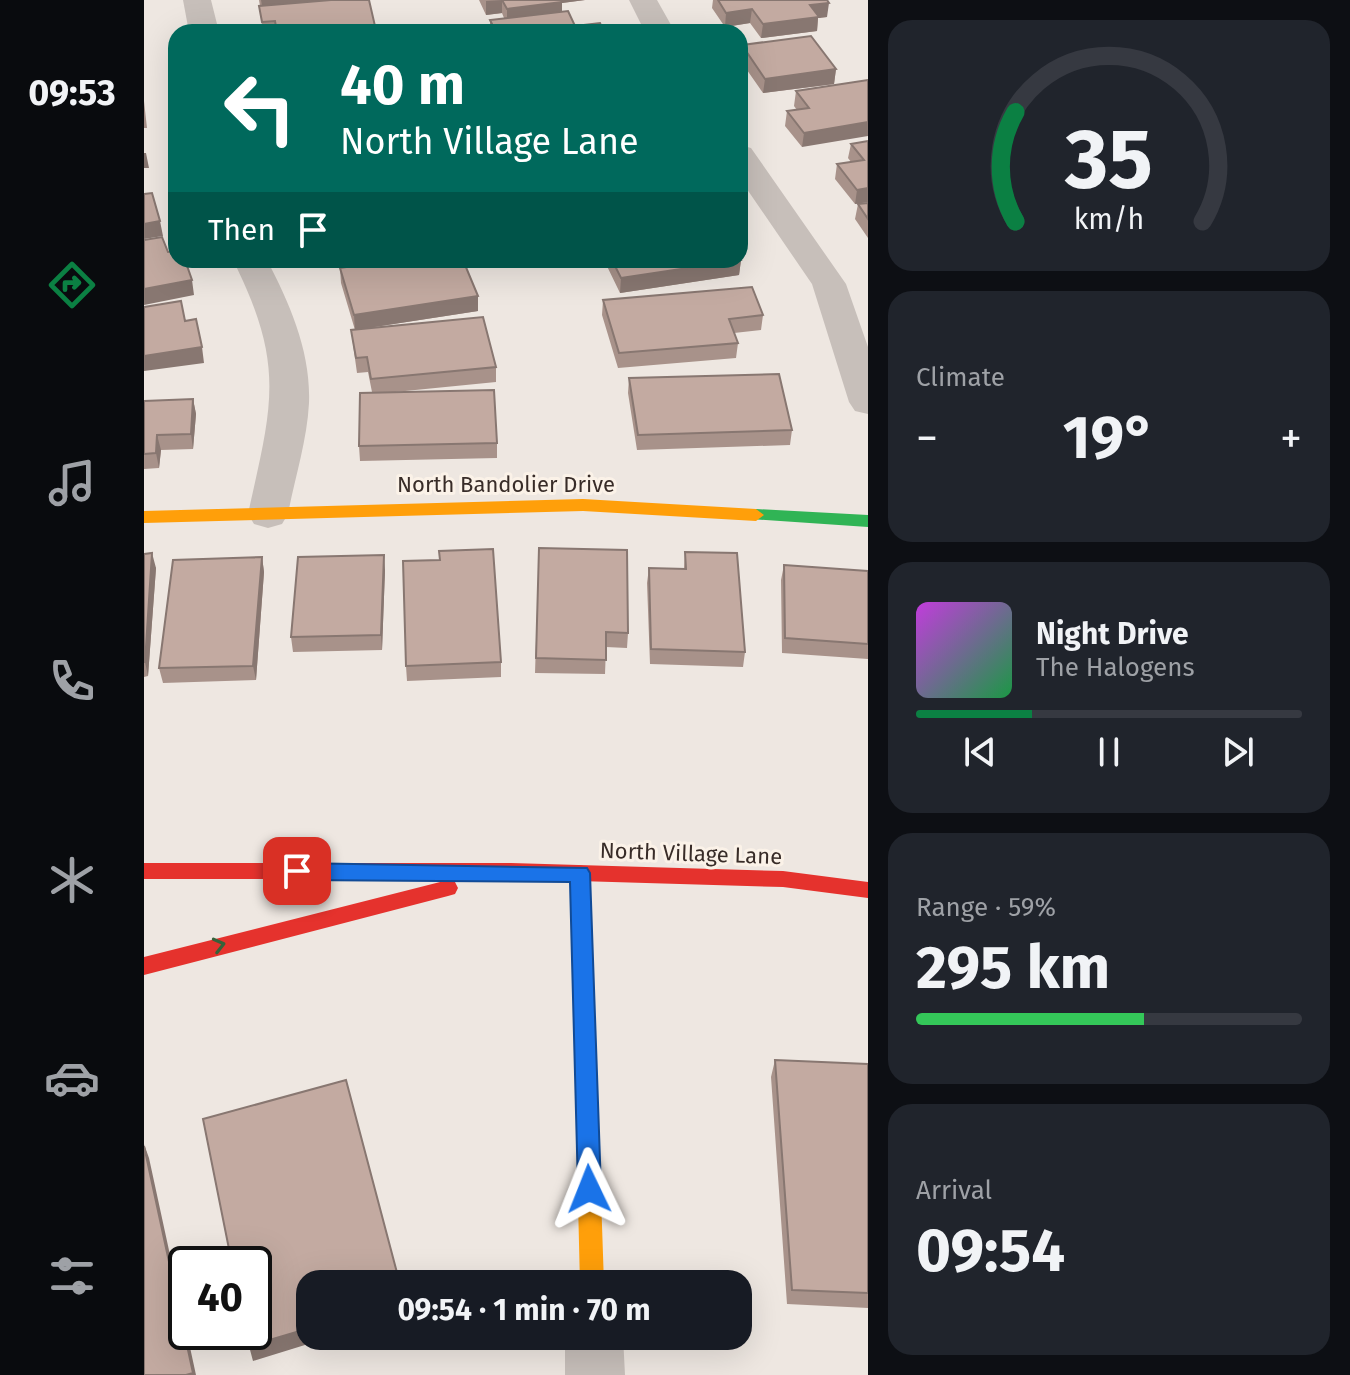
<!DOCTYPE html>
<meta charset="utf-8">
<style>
body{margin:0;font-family:"Fira Sans",sans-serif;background:#20242c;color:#f1f3f6;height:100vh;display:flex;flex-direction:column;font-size:30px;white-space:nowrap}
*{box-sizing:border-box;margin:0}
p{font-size:26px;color:#9ea1a6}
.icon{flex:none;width:44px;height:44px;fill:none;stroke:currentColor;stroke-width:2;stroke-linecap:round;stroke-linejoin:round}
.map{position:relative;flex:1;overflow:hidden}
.sheet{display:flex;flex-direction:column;gap:20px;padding:20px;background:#0d0f14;width:482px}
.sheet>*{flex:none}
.top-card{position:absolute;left:24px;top:24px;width:580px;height:244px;border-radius:24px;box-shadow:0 8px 32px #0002;background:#00695c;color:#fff;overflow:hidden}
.speed{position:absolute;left:24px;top:1246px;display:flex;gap:16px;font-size:40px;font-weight:700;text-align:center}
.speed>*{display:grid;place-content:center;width:104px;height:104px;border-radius:50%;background:#171b24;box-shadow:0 8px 32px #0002;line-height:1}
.speed .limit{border:4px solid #111;border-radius:12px;background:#fff;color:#111}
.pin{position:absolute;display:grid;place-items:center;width:68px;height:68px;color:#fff;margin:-34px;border-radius:16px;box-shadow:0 4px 12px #0006}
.me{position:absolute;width:88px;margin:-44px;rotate:358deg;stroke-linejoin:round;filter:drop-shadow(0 0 6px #0008)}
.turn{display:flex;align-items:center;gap:28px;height:168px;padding:0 40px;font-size:36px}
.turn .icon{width:104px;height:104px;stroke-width:2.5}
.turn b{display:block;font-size:56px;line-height:68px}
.then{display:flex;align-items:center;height:76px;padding:0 40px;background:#0003;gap:16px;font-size:30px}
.big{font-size:60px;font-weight:700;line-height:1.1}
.sheet .widget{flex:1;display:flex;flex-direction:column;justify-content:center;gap:12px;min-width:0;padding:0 28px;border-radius:24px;background:#20242c}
.sheet .dial{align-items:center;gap:0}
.dial svg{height:208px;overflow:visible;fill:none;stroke:#363941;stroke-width:7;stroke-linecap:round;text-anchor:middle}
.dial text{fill:#f1f3f6;stroke:none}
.song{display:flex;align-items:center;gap:24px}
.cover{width:96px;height:96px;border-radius:12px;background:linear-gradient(135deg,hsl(290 70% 55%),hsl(140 70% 35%))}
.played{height:8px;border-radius:4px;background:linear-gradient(90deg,#0b8043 30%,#363941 30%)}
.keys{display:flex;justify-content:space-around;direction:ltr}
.heat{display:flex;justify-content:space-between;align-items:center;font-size:44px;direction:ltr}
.charge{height:12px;border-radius:6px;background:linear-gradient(90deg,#34c759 59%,#363941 0)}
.trip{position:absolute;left:152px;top:1270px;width:456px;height:80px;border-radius:24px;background:#171b24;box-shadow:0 8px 32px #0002;font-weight:700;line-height:80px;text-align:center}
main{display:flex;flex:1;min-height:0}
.menu{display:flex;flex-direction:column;width:144px;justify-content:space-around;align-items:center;background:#090b0e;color:#9ea1a6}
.menu .icon{width:56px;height:56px}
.menu .on{color:#0b8043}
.menu b{font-size:36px;color:#f1f3f6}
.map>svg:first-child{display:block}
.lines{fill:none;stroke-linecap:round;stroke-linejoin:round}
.street{fill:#c7bfba;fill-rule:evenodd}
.fast{fill:#30b455;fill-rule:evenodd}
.slow{fill:#ff9f0a;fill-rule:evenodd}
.jam{fill:#e5322d;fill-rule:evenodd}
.wall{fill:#a8928a}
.shaded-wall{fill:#887771}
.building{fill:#c3aaa1;stroke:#887771;stroke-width:2}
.oneway{stroke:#35623a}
.route{fill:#1a73e8;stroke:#114b97;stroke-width:2}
.labels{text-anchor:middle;stroke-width:6;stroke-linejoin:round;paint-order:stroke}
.street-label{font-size:22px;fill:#382c28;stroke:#fbf2e8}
</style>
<main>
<nav class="menu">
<b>09:53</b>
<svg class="icon on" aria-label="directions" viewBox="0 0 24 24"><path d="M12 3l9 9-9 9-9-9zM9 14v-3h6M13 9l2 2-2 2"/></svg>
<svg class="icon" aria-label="music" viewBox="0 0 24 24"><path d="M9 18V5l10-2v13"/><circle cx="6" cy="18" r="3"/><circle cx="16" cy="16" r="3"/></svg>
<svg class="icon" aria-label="phone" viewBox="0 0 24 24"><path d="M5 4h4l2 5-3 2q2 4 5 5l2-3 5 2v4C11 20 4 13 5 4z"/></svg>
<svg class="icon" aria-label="climate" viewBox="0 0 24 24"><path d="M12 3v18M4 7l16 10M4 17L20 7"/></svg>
<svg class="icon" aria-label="car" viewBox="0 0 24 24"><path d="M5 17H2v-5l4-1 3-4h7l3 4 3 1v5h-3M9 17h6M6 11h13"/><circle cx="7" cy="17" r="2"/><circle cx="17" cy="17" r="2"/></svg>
<svg class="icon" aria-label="filters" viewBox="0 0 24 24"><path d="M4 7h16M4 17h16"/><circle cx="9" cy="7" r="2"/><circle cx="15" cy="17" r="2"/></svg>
</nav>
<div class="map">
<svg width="724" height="1375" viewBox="0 0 724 1375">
<rect width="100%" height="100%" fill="#eee7e1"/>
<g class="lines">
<!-- street -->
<path class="street" d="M39,0h28l8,32h-30z
M485,0h28l18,32h-30z
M596,145l11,3 95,136 22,63v67l-13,-3 -6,-9 -37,-118 -72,-105z
M89,260h34c23,44 44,92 42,143 -2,38 -14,74 -21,111l-6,10 -14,4 -14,-4 -6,-10c24,-109 38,-148 -15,-254z
M421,1336h58l2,39h-60z"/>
<!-- fast -->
<path class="fast" d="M612,509l112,6v12l-118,-8 -2,-4 2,-4z"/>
<!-- slow -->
<path class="slow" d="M439,499l173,10 8,6 -8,6 -173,-10 -439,12v-12z
M436,865l7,2 3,6 14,411h-24l-10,-411 3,-6z"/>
<!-- jam -->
<path class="jam" d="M0,863h367l272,8 85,11v16l-85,-11 -272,-8h-367z
M304,880l7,2 3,6 -3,6 -7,2 -304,79v-18z"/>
</g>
<!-- wall -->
<path class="wall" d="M115,0h110l7,32h-113l-4,-26h1z
M335,0h106l-23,3v8l13,15 29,6h-114v-12l14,-2 -2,-5 -16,2z
M569,0h114v17l-9,1 -1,13 -56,7 -11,-15 -25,4 -13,-19z
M598,45l94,24 -2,15 -71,9 -23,-33z
M724,80l-66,67 -17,-21 2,-15 10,-1 -3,-4 2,-15z
M0,101l3,27h-3z
M724,141v61l-13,2 -20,-25 2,-15 14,-2 -3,-4 3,-14z
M724,203v35l-13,-19 3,-15z
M460,260h137l-2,15 -119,18z
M196,268l138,43 -117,18 135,38v15l-101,10 102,51v15l-137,3 -1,-15 13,-54 -4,-20 -11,1 -6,-43h4l-14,-47z
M459,300l160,15 -2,15 -27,3 4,10 -2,15 -118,10 -16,-53z
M485,378l163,52 -2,15 -153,5 -9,-57z
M49,399l3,15 -3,35 -32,1 -2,18 -15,1v-68z
M395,548l89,85 -1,15 -21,-1 -1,27 -70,-1z
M541,552l60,100 -2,15 -93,-3 -3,-81 2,-15h35z
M0,554l12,14 -8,108 -4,1z
M118,557l2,15 -8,108 -93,3 -4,-15z
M640,565l84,6v88l-86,-6 -1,-73z
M241,570l-3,80 -89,2 -2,-15z
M357,662v15l-94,4 -1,-15z
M631,1060l93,4v244l-81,-4 -16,-227z"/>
<!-- shaded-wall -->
<path class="shaded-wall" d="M117,0h75l-73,12z
M358,0v13l-16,2v-14z
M411,0h30l-23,3v13l-55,7v-14z
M685,3l-2,14 -9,1 -1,13 -56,7 2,-14 47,-19z
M608,9l-2,14 -25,4 1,-14z
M692,69l-2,15 -71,9 2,-14z
M724,122v14l-66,11 2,-14z
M0,153h2l3,15h-5z
M724,188v14l-13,2 2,-14z
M16,221l3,15 -19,3v-15z
M597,260l-2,15 -119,18 1,-15z
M48,280l2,15 -50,10v-16z
M334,296v15l-123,19 -1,-15z
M58,347l2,16 -60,8v-15z
M49,399l3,15 -3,35 -2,-15z
M13,435l4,15 -2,18 -3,-15z
M8,553l4,15 -8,108 -3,-14z
M240,555l1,15 -3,80 -1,-15z
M118,557l2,15 -8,108 -3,-14z
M0,1144l5,14 47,217h-10z
M166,1328v8h24l-81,25 -4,-15z"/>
<!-- building -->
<path class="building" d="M187,0h38l6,26 -67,6h-31l-2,-11 -13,1 -3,-16z
M358,0h59l1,2 -55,7z
M574,0h109l2,3 -19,2 9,12 -56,7 -11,-15 -26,4z
M424,11l7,15 25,-3 4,9h-108l-6,-12z
M667,36l25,33 -71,10 -23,-34z
M724,80v42l-64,11 -17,-22 22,-3 -13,-17z
M724,141v47l-11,2 -20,-26 27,-4 -13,-16z
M8,193l8,28 -16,3v-30z
M724,203v16l-10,-15z
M18,237l6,15 8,-1v9h9l7,20 -48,9v-49z
M596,258l1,2 -120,18 -9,-18h128z
M249,260h70l15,36 -124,19 -14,-47z
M608,287l11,28 -34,4 9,24 -119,10 -16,-53z
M37,301l4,20 11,-2 6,28 -58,9v-49z
M339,317l13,50 -125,12 -4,-22 -11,1 -5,-28z
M635,374l13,56 -154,5 -9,-57z
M350,390l3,53 -138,3 1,-53z
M49,399l-2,35 -34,1 -1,18 -12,1v-53z
M395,548l88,2 1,83 -22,-1v28l-70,-2z
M349,549l8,113 -95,4 -3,-105 37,-1 -1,-9z
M541,552l52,1 8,99 -94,-3 -2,-81 37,1z
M8,553l-7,109h-1v-108z
M240,555l-3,80 -90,2 7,-80z
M118,557l-9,109 -94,2 14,-108z
M640,565l84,6v73l-83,-6z
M631,1060l93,4v229l-76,-3z
M202,1080l54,204h-90v44l-61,18 -3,-14h8v-68h-22l-29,-145z
M0,1146l49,227 -7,2h-42z"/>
<!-- one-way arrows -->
<defs><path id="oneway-chevron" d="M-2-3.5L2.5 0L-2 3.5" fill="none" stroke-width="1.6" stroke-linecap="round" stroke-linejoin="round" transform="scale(2)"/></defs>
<use class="oneway" href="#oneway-chevron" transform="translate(75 945) rotate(-14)"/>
<!-- route -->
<path class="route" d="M153,863l290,5 3,5 11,316 -4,8 -8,3 -8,-3 -3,-8 -8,-307 -273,-2 -7,-3 -3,-6 3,-5z"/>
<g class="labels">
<!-- street labels -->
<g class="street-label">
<text x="362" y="492">North Bandolier Drive</text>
<text transform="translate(547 853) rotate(2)" y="8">North Village Lane</text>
</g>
</g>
</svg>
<div class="speed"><div class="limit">40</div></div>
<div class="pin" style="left:153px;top:871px;background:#d93025"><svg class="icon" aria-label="arrive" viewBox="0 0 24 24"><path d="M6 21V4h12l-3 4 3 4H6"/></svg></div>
<svg class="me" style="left:445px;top:1189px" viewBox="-20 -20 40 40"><path d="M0-17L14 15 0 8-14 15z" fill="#1a73e8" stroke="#fff" stroke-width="4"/></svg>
<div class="trip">09:54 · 1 min · 70 m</div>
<div class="top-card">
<div class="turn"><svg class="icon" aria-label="left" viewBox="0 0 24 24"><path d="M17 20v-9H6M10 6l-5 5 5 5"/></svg><div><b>40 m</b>North Village Lane</div></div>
<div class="then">Then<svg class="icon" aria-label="arrive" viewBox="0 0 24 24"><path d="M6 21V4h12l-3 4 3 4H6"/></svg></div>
</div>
</div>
<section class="sheet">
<div class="widget dial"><svg viewBox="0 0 100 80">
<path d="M14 69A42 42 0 1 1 86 69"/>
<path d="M14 69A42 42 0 0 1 14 27" stroke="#0b8043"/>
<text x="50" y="56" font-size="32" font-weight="700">35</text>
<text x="50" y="72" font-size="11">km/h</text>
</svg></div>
<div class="widget"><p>Climate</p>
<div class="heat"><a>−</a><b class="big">19°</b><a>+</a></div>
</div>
<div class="widget">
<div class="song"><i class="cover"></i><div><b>Night Drive</b><p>The Halogens</p></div></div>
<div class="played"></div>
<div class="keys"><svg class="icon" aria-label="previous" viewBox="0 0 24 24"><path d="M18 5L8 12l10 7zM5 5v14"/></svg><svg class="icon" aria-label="pause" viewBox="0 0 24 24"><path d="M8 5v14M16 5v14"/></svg><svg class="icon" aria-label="next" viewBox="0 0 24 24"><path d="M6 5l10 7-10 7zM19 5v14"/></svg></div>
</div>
<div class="widget"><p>Range · 59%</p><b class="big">295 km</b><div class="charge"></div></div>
<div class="widget"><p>Arrival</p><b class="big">09:54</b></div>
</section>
</main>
